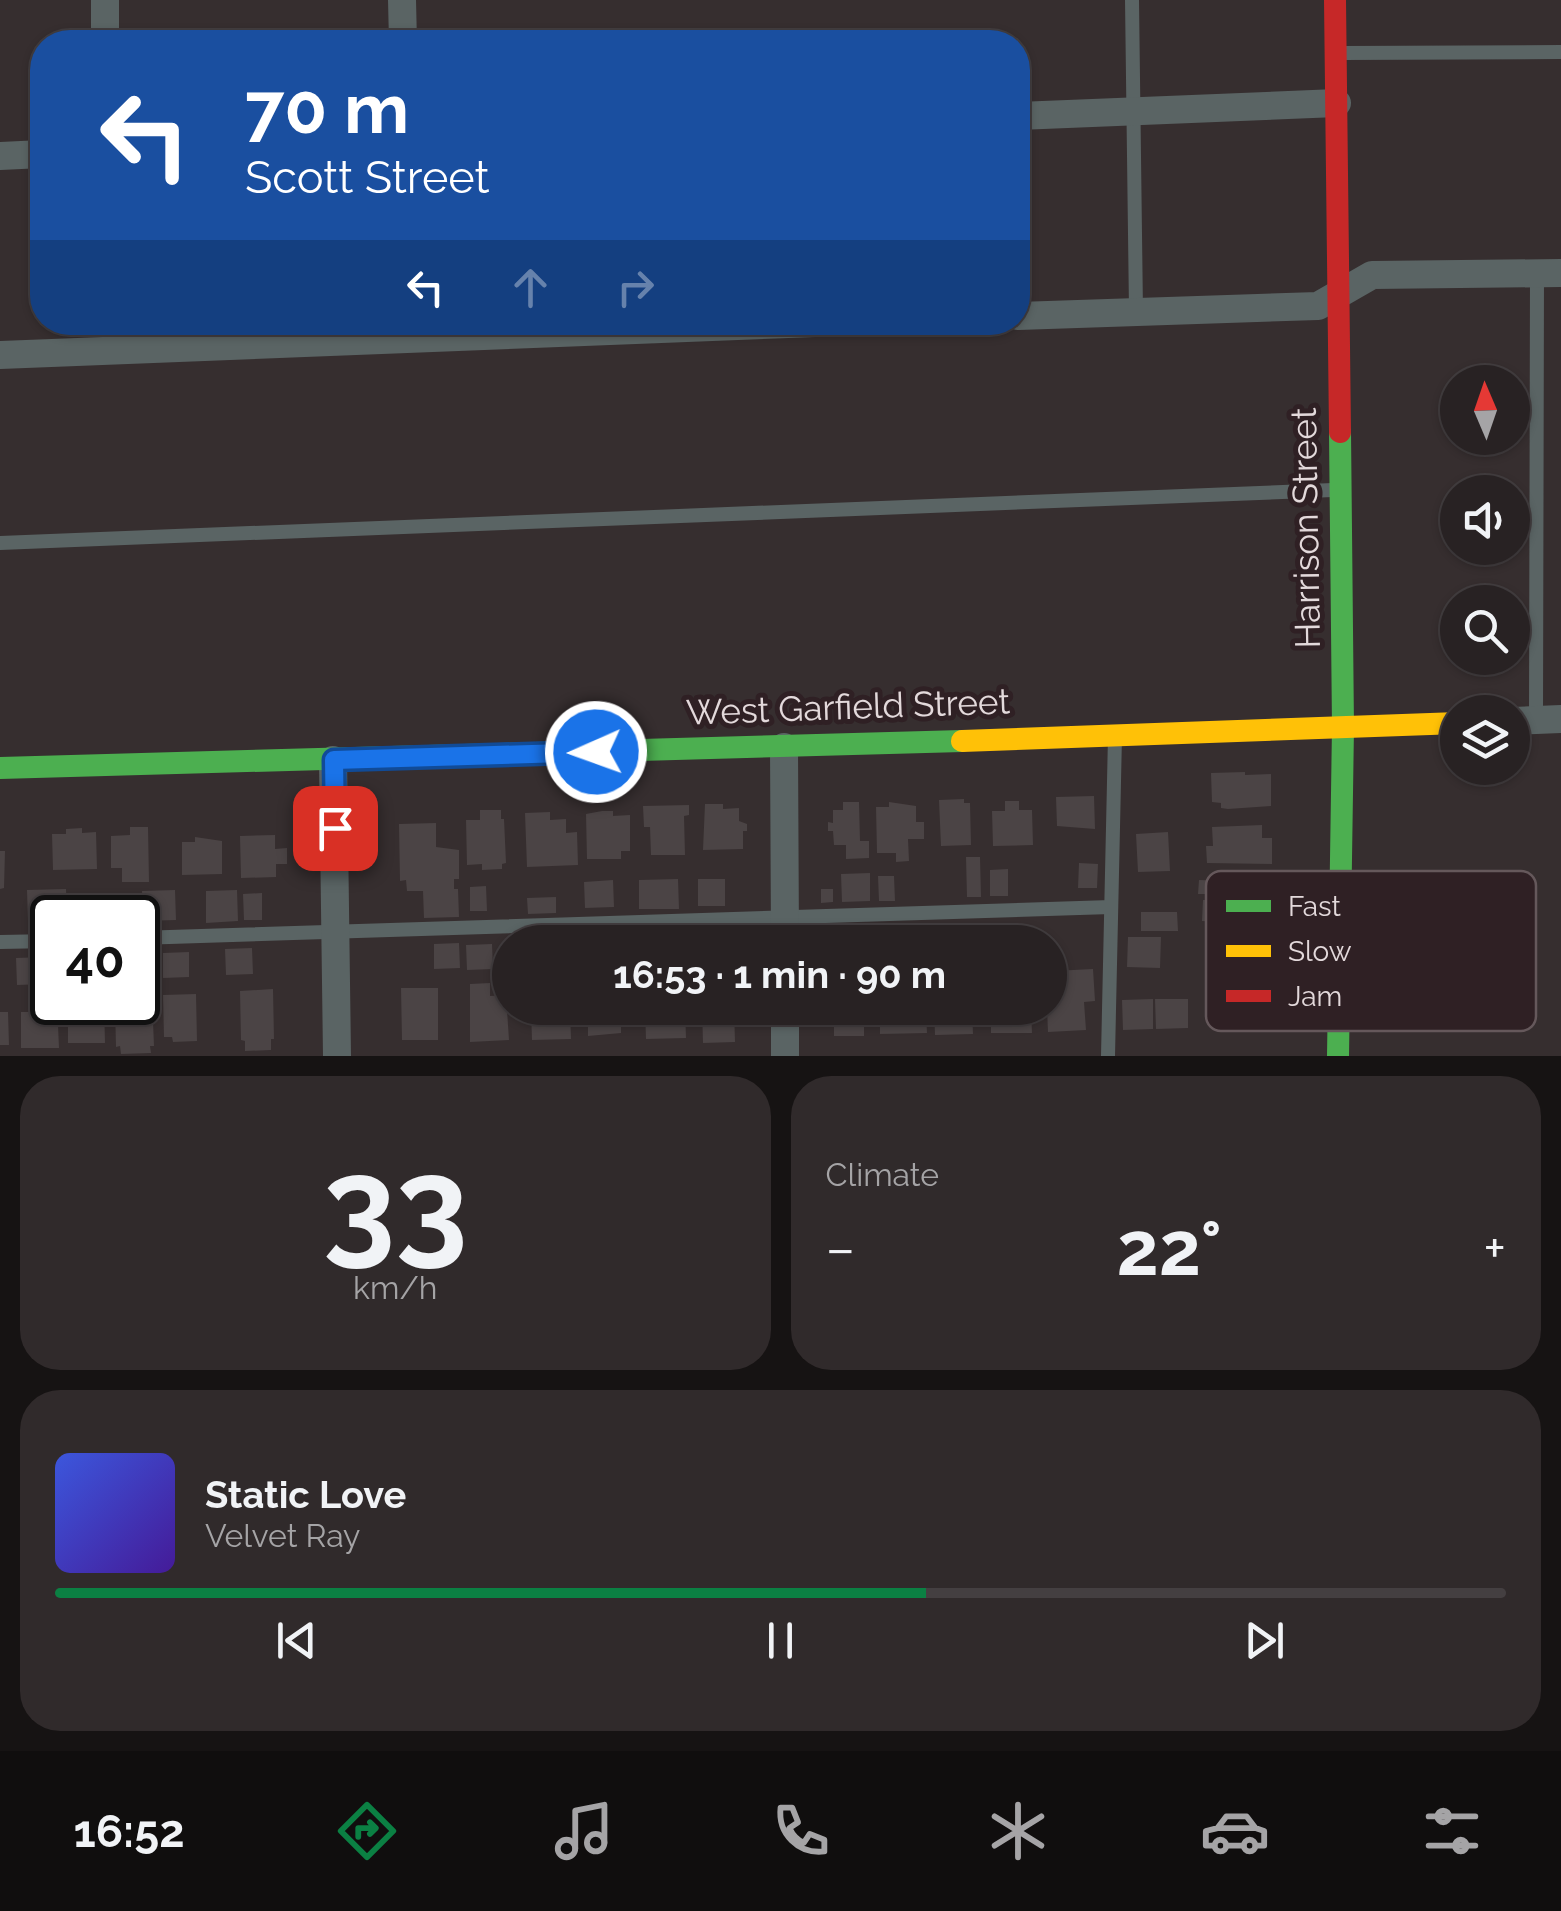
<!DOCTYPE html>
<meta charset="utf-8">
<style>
body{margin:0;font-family:Raleway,sans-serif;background:#302a2b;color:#f1f3f6;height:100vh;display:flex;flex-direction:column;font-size:38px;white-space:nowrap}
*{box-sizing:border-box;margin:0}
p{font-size:32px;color:#a5a4a6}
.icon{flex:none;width:55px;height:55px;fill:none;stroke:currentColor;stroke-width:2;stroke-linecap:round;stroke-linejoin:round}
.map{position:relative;height:1056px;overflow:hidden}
.panel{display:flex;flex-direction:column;gap:20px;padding:20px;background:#161313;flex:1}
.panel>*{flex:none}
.guide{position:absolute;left:30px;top:30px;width:1000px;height:305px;border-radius:40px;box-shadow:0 2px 8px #0004,0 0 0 2px #443f41;background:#1a4fa0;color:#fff;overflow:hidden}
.needle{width:65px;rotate:358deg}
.tools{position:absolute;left:1440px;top:365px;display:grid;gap:20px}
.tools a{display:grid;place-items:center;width:90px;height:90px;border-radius:50%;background:#282223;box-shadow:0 2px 8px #0004,0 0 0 2px #443f41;font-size:50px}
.speed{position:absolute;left:30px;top:895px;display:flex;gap:20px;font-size:50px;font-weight:700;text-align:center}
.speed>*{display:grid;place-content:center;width:130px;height:130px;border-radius:50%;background:#282223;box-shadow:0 2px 8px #0004,0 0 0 2px #443f41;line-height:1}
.speed .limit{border:5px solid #111;border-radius:15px;background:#fff;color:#111}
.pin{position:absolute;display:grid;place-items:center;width:85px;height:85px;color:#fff;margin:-42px;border-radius:20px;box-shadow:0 5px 15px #0006}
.me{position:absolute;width:110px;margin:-55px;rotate:268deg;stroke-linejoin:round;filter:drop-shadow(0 0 8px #0008)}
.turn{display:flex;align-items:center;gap:35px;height:210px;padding:0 50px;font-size:45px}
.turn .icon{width:130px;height:130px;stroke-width:2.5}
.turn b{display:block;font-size:70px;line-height:85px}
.lanes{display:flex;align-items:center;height:95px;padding:0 50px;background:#0003;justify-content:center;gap:50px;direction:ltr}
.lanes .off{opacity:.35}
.big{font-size:75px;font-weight:700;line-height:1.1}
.panel .tile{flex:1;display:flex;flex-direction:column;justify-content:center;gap:15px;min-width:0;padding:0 35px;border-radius:40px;background:#302a2b}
.panel .dial{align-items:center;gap:0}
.dial b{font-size:130px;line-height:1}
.song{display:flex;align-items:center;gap:30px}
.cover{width:120px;height:120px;border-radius:15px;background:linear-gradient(135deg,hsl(230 70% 55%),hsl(260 70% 35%))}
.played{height:10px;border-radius:5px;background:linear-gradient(90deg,#0b8043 60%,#443f41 60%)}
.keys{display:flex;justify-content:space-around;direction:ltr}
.heat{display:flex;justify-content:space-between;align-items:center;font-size:55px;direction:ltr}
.panel .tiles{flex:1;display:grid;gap:20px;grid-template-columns:1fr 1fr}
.tile:last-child{grid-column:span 2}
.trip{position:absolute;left:492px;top:925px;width:575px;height:100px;border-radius:50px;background:#282223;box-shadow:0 2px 8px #0004,0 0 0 2px #443f41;font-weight:700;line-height:100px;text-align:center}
.tabs{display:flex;height:160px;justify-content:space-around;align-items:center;background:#100e0e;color:#a5a4a6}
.tabs .icon{width:70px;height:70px}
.tabs .active{color:#0b8043}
.tabs b{font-size:45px;color:#f1f3f6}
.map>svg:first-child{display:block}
.building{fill:#4b4445}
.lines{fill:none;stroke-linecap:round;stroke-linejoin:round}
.lane{stroke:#5a6464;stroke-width:14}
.street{stroke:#5a6464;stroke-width:28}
.fast{stroke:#4caf50;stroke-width:22}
.slow{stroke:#ffc107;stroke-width:22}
.jam{stroke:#c62828;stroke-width:22}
.route-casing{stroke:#114b97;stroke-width:25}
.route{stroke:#1a73e8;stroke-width:18}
.labels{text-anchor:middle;stroke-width:10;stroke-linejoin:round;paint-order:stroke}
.street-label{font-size:35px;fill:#e3d9db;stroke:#2f2024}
.key{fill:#2f2024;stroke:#65585b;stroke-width:2.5}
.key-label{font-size:28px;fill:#e3d9db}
</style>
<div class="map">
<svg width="1561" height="1056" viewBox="0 0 1561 1056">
<rect width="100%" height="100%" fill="#362e2f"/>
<!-- building -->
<path class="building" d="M1245,772v3l26,-1v32l-43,3 -7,-1v-5l-9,-1 -1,-29z
M1094,796l1,33 -38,-3 -1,-29z
M964,799v4h6l1,42 -30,1 -2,-46z
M1005,801h14v9h13l1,35 -40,1 -1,-35h13z
M843,802h16l1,39h9v17l-23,1v-14h-12l-1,-14h-5v-9l5,1v-13h10z
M889,802l27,4v16h8v17h-16l1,22 -13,1v-9h-19l-1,-46h13z
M705,804h18v5l16,-1v13l8,3v7h-4v18l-40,1z
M689,805v10l-5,1 1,39h-34l-1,-28h-6l-1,-21z
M480,810h21v9h3l2,44 -4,1v5l-20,1v-6l-15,1 -1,-45h14z
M602,811h11v5l17,-1v36h-9v8h-34l-1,-45z
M550,812v8l16,-1v14l11,-1 1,33 -51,2 -2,-54z
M436,823v24l23,3v29h-5v10h4l1,28 -35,1 -1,-27h-16l-1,-11 -6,1 -1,-57z
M1262,825v13h10v26l-65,-1 -1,-17h7l-1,-19z
M130,827h18l1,55h-27v-14h-11v-32l19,-1z
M82,828v5l14,-1 1,37 -44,1 -1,-36h14v-5z
M1168,832l2,39 -32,1 -2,-38z
M275,835v14l12,-1v16h-11v13l-35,1 -1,-42z
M195,837l27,4v33l-40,1v-33h13z
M0,851h5l-1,37 -4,1z
M966,857h14l1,40h-14z
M1079,863l19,1 -1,24h-19z
M1008,869v27h-18v-26z
M870,873v28l-28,1 -1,-28z
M878,876h16l1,25h-16z
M678,879l1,30h-40v-29z
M698,879h27v27h-27z
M613,880l1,27 -29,1 -1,-26z
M1199,880l54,2 -1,24 -16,-1 -1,18 -33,-2 1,-21h8v-6h-13z
M486,886l1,25h-17v-24z
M66,889l1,29 -39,4 -1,-32z
M821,889h12v13l-12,1z
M175,890l1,30 -33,1 -1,-30z
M237,890l1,31 -32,2v-32z
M262,893v27h-18l-1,-26z
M556,897v16l-28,1 -1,-16z
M1141,912h36l1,19h-37z
M1036,930v12h-45v-11z
M868,934v8h-35v-7z
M877,935h26v7h-26z
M1128,937h33l-1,31 -33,-1z
M459,943l1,25 -26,1v-25z
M492,944l1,25 -26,1 -1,-25z
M252,948l1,26 -27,1 -1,-26z
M189,952v25l-26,1v-25z
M44,957l1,27 -28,1 -1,-27z
M1093,969l2,32 -11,1 2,28 -38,2 -1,-24h3l3,-37z
M490,983v13l16,-1 3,45 -39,2v-58z
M401,988h37v52h-36z
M273,989l1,50h-3v11l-26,1v-10l-4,-1 -1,-49z
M196,994l1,47 -24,1 -1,-5h-8l-1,-42z
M152,996l2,50h-4l1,7 -30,1 -1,-8 -4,1 -1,-41 18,-1 5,-8z
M1153,999v30l-30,1 -1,-30z
M1155,999h33v29l-32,1z
M36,1001l21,1 2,46h-38v-36h15z
M68,1002h36l1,41h-37z
M543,1008h27l1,31 -39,1 -1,-30z
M588,1008h33v25l-33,3z
M645,1008h40l1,30 -40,1z
M702,1008h32l1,34 -32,1z
M834,1008h30v28h-30z
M880,1008h37v5h9l1,20 -47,1z
M934,1008h38l1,26 -38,1z
M991,1008h40l1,25h-41z
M0,1012h8l1,33h-9z"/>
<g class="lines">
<!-- lane -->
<path class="lane" d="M1132,0l4,311
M1342,53l219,-1
M0,543l1333,-53
M1536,720l1,-446
M138,938l973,-31
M0,942l52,-1
M1108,1056l7,-320"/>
<!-- street -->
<path class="street" d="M105,0v42
M402,0l1,42
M1018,116l319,-13
M0,156l42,-2
M1018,316l300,-10 54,-31 189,-2
M0,355l841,-33
M1512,721l49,-2
M784,747l1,195
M333,760l4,296
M785,1008v48"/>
<!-- fast -->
<path class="fast" d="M0,768l962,-27
M1338,1056l5,-329 -3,-295"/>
<!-- slow -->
<path class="slow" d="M962,741l496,-18"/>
<!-- jam -->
<path class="jam" d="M1335,0l5,432"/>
</g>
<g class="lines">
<!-- route casing -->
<g class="route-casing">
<path id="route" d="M335,828l-1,-68 262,-8"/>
</g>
<!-- route -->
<use href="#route" class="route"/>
</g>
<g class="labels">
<!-- street labels -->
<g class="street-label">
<text transform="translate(1306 528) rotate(-91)" y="12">Harrison Street</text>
<text transform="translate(848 707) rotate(-2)" y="12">West Garfield Street</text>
</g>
</g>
<!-- legend -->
<rect x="1206" y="871" width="330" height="160" rx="15" class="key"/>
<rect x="1226" y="900" width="45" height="12" fill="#4caf50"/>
<rect x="1226" y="945" width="45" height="12" fill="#ffc107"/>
<rect x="1226" y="990" width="45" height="12" fill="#c62828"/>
<g class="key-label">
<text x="1288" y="916">Fast</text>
<text x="1288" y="961">Slow</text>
<text x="1288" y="1006">Jam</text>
</g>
</svg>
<div class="tools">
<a><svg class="needle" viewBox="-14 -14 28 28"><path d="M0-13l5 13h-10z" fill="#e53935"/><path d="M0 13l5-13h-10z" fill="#a5a4a6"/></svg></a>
<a><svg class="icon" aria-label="sound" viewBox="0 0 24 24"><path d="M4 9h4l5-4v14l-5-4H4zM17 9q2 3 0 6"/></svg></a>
<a><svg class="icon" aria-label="search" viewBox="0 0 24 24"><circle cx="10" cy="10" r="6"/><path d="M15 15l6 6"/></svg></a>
<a><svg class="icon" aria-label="layers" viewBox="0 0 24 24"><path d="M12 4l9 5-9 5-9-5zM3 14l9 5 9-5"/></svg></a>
</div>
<div class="speed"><div class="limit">40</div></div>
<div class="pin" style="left:335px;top:828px;background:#d93025"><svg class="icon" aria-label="arrive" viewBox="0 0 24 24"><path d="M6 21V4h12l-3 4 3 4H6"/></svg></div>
<svg class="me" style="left:596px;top:752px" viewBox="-20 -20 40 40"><circle r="17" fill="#1a73e8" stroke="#fff" stroke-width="3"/><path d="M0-11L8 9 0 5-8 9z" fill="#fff"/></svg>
<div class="trip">16:53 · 1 min · 90 m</div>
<div class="guide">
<div class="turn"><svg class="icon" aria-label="left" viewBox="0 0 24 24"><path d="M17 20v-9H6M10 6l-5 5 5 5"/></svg><div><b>70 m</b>Scott Street</div></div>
<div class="lanes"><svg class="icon" aria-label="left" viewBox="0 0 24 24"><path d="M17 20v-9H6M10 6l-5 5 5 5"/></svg><svg class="icon off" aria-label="ahead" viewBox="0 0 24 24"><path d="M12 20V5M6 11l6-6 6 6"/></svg><svg class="icon off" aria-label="right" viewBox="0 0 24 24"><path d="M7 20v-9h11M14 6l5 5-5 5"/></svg></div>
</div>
</div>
<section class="panel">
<div class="tiles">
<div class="tile dial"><b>33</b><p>km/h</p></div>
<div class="tile"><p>Climate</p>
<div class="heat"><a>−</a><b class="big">22°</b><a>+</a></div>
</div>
<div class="tile">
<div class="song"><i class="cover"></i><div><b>Static Love</b><p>Velvet Ray</p></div></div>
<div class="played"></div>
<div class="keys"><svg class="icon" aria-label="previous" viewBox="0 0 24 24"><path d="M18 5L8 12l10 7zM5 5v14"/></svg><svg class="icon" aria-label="pause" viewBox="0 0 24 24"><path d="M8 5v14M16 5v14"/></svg><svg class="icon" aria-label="next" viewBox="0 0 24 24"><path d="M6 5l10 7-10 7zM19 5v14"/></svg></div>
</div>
</div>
</section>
<nav class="tabs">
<b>16:52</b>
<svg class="icon active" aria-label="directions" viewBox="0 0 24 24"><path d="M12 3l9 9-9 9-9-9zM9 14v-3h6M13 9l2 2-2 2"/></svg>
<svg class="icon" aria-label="music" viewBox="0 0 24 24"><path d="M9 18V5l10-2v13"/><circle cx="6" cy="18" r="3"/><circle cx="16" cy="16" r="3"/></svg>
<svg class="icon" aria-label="phone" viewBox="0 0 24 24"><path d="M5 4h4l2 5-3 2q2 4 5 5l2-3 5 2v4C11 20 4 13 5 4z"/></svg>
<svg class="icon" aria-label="climate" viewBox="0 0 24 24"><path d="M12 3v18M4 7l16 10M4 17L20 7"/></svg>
<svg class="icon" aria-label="car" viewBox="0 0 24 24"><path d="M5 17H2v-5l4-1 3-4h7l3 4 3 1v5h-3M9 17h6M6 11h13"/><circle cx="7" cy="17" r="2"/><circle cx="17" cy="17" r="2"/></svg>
<svg class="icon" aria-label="filters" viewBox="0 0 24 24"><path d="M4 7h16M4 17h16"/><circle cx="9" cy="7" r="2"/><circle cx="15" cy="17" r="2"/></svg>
</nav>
